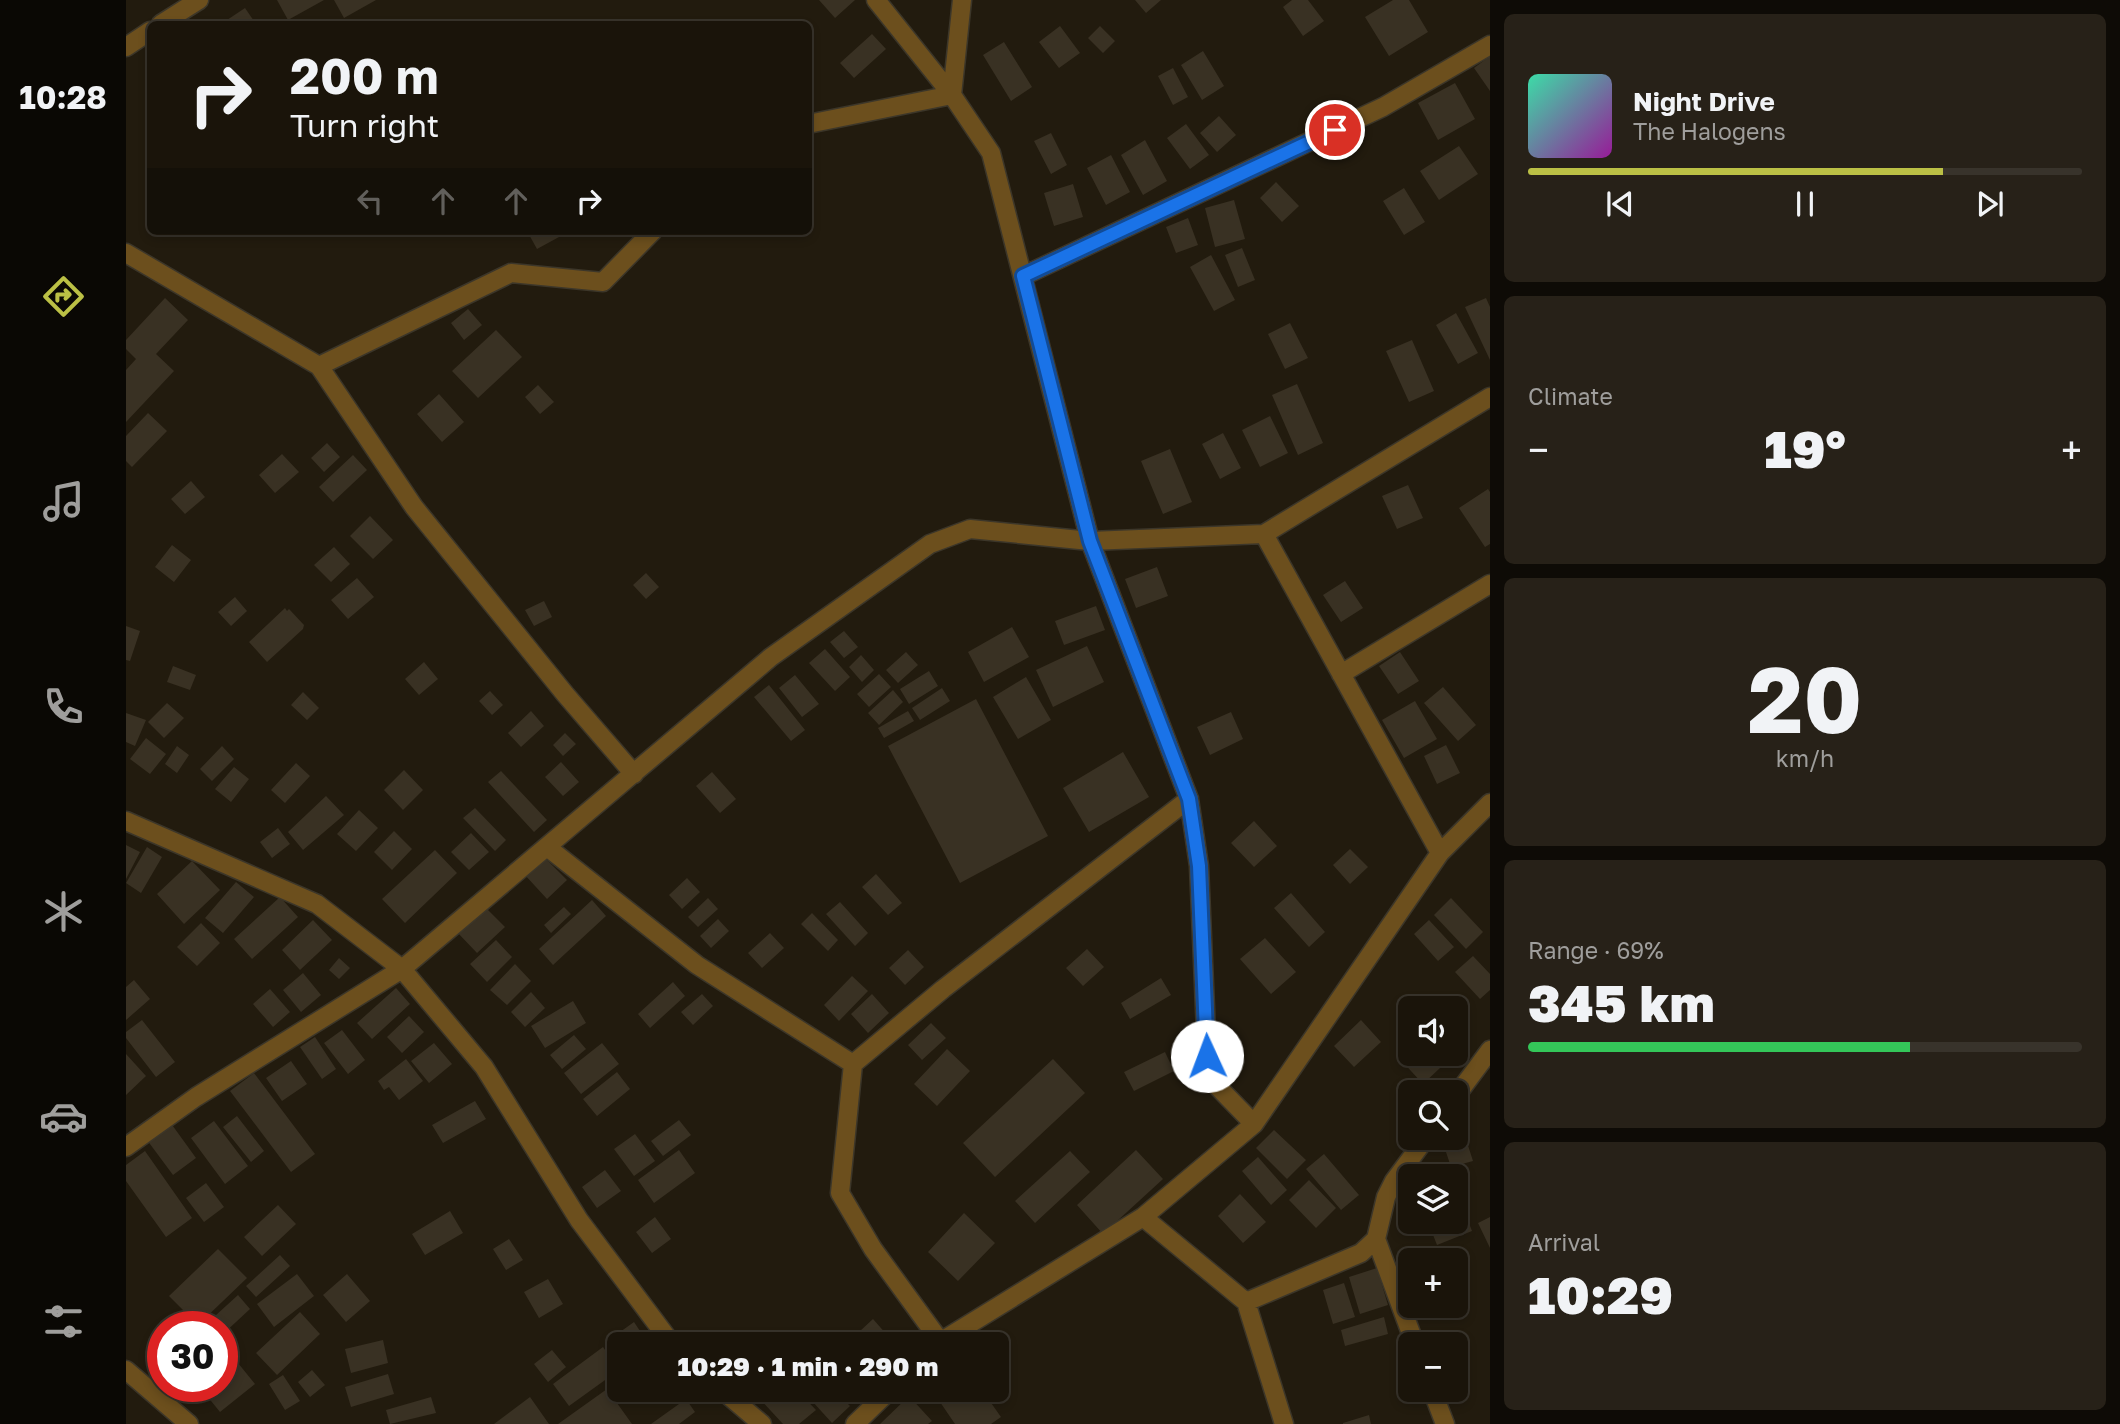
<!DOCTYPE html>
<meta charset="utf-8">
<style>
body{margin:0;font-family:"Golos Text",sans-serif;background:#272118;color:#f1f3f6;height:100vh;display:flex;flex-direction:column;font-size:26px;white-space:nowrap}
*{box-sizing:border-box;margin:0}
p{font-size:23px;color:#9f9e9c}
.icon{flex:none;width:38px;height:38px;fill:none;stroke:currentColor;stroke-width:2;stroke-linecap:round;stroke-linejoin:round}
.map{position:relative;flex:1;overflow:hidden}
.side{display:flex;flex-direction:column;gap:14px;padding:14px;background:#0e0b06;width:630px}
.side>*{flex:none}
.top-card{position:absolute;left:21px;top:21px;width:665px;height:214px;border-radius:10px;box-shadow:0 4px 10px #0003,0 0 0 2px #38332b;background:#1a140a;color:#f1f3f6;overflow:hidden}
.buttons{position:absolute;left:1272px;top:996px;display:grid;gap:14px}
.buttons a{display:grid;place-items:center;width:70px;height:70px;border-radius:10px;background:#1a140a;box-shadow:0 4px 10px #0003,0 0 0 2px #38332b;font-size:35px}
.speed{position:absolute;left:21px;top:1311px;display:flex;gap:14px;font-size:35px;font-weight:700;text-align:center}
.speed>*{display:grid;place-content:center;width:91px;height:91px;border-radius:50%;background:#1a140a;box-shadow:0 4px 10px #0003,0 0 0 2px #38332b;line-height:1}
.speed .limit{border:10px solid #d22;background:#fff;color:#111}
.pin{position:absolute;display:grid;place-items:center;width:60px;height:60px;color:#fff;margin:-30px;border:4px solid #fff;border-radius:50%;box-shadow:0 2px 7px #0007}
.me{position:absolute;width:77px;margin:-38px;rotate:358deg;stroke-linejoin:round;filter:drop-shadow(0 0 5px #0008)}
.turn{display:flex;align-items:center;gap:24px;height:147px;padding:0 28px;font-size:32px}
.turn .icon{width:91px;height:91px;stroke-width:2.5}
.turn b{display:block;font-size:49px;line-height:60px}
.lanes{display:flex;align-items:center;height:66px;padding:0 28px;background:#0003;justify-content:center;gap:35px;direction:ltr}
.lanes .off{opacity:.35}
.big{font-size:52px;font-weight:800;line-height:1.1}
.side .card{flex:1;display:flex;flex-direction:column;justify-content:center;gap:10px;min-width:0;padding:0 24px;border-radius:10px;background:#272118}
.side .dial{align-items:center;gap:0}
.dial b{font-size:91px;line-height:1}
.song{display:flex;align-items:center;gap:21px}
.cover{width:84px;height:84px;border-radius:10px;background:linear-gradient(135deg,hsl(160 70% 55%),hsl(300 70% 35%))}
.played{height:7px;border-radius:4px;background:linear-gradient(90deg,#bbc045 75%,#38332b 75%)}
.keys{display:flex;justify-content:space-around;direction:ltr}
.heat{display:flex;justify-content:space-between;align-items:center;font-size:38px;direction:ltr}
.charge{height:10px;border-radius:5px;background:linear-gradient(90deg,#34c759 69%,#38332b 0)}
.trip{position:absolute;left:481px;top:1332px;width:402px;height:70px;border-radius:10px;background:#1a140a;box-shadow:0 4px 10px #0003,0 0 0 2px #38332b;font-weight:800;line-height:70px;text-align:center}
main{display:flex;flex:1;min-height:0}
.dock{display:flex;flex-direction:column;width:126px;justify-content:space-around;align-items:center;background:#0a0804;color:#9f9e9c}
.dock .icon{width:49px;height:49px}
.dock .current{color:#bbc045}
.dock b{font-size:32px;color:#f1f3f6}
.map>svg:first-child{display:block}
.building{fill:#393123}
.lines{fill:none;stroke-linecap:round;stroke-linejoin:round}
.minor-casing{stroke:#3c3629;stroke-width:21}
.minor{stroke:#6c4f1d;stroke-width:18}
.route-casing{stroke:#114b97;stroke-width:18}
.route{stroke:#1a73e8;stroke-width:12}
</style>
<main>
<nav class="dock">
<b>10:28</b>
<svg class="icon current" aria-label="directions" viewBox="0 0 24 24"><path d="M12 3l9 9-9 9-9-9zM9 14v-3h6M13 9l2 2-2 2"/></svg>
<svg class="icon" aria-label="music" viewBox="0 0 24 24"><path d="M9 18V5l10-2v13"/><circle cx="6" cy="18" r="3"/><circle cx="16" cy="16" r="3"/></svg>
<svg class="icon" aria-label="phone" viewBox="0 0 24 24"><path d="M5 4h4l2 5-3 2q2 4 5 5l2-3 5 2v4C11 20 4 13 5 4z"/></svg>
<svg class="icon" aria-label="climate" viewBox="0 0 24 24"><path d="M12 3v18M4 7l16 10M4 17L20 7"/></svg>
<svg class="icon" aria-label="car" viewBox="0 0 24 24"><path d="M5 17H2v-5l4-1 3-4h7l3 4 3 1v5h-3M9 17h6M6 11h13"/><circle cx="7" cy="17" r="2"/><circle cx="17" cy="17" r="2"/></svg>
<svg class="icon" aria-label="filters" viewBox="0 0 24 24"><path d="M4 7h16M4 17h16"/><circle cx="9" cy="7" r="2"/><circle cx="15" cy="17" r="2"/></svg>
</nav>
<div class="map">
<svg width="1364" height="1424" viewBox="0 0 1364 1424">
<rect width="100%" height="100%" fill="#221b0e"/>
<!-- building -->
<path class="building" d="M151,0h47l-36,20z
M208,0h42l-32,18z
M693,0h36l-20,18z
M1009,0h26l-15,13z
M1166,0h16l16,21 -21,15 -20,-29z
M1267,0h16l19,32 -39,24 -24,-39z
M119,8l11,16h-35z
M934,26l20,27 -21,15 -20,-26z
M974,26l15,15 -12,12 -15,-15z
M746,34l14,15 -32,29 -14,-15z
M878,42l28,45 -21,14 -28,-46z
M1077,51l21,35 -22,14 -21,-35z
M1364,56v35l-16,-23z
M1047,68l15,29 -15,8 -15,-29z
M1329,83l20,36 -37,21 -20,-37z
M1093,116l17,19 -19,17 -17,-19z
M1060,124l23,31 -19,14 -23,-31z
M925,133l16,32 -16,9 -17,-33z
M1019,140l22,41 -24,14 -22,-40z
M1333,146l19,28 -39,26 -19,-29z
M985,155l19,37 -24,13 -19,-37z
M1150,182l23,24 -17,16 -22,-24z
M947,184l10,33 -29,9 -10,-33z
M1278,188l21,34 -21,13 -21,-34z
M1108,200l11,39 -30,8 -10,-39z
M1062,218l10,27 -22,8 -10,-26z
M401,231h43l-33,18z
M1116,248l13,32 -17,7 -13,-32z
M1085,255l24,45 -21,11 -24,-44z
M39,298l23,22 -32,34 18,17 -48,51v-52l10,-11 -10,-10v-9z
M1360,298l4,9v53l-25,-53z
M342,309l14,16 -18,15 -13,-17z
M1330,313l22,40 -20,11 -22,-39z
M1164,323l18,35 -23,11 -17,-35z
M370,330l26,27 -44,41 -26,-27z
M1286,340l22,51 -25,11 -23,-51z
M1171,384l26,59 -25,12 -26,-60z
M412,385l16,17 -14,12 -15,-17z
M313,394l25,28 -22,20 -25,-28z
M22,413l19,18 -35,36 -6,-6v-25z
M1144,416l18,37 -28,14 -18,-37z
M1097,433l18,35 -21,11 -18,-35z
M201,443l13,14 -16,15 -13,-14z
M1044,449l22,53 -29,12 -22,-53z
M156,454l17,18 -24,21 -16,-18z
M227,455l14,15 -34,32 -14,-15z
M65,481l14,16 -20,17 -14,-15z
M1282,485l15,33 -26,11 -15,-33z
M1362,489l2,3v52l-5,3 -26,-39z
M244,516l23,24 -20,19 -23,-23z
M46,545l19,15 -17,22 -19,-15z
M208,547l16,17 -19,18 -17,-17z
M1031,567l11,29 -32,12 -11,-29z
M520,573l13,14 -13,12 -13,-14z
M231,578l17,19 -26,22 -17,-19z
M1219,581l18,27 -22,14 -18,-27z
M109,597l12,14 -16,15 -13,-14z
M418,601l8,16 -18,9 -9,-16z
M970,606l9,24 -41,15 -9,-24z
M159,608l2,3 2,-2 15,16 -1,4 -36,33 -18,-20z
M0,626l14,5 -10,30 -4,-1z
M886,627l17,30 -45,25 -16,-30z
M718,631l14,16 -14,11 -14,-16z
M961,646l17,36 -51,25 -17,-37z
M699,649l25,28 -15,14 -26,-28z
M780,652l12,13 -20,18 -12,-13z
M1274,652l19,29 -21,13 -19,-28z
M735,655l13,15 -12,12 -13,-15z
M298,662l14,17 -19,16 -14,-16z
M47,666l23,9 -6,15 -23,-8z
M803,671l9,15 -29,18 -9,-15z
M753,674l12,13 -22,20 -12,-13z
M669,675l24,29 -17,13 -23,-29z
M900,677l25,43 -33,19 -25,-42z
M643,685l36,45 -14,11 -37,-44z
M1317,687l33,38 -18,16 -34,-38z
M816,688l8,13 -30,19 -8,-12z
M767,690l10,12 -24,23 -11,-12z
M364,691l13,14 -11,10 -13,-14z
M177,692l16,16 -12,12 -16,-15z
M850,699l72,137 -88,47 -72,-137z
M1289,701l22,38 -33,19 -22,-38z
M41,703l17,15 -20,20 -16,-16z
M405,711l13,15 -23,21 -13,-14z
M782,711l6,10 -30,17 -6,-10z
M1105,712l12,27 -33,16 -13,-28z
M0,713l20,7 -11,26 -9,-4z
M439,733l11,11 -13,12 -10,-11z
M20,738l20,16 -16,20 -20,-15z
M1320,745l14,28 -23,11 -13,-28z
M51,746l12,9 -12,18 -12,-9z
M96,746l12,13 -22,22 -12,-12z
M997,752l26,45 -60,35 -26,-44z
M435,762l18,20 -16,14 -18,-19z
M170,763l14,13 -25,27 -14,-13z
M108,767l15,12 -18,23 -16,-13z
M278,770l19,20 -20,20 -19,-20z
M375,771l46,49 -13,12 -46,-50z
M586,772l24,27 -16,14 -24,-27z
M200,796l18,19 -41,35 -15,-18z
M349,808l31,32 -11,11 -32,-33z
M233,810l19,18 -22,23 -19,-17z
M1128,821l23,25 -23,21 -23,-24z
M152,828l12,16 -18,14 -12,-16z
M268,831l18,18 -20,21 -18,-18z
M345,833l18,19 -20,18 -18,-18z
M0,845l14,7 -14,27z
M21,847l15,10 -21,36 -15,-10z
M1224,849l18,18 -18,17 -17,-19z
M309,850l22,23 -52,50 -23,-24z
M417,856l24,24 -20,19 -23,-25z
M66,861l28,29 -36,34 -27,-30z
M750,874l26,29 -14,12 -26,-28z
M561,878l13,14 -18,17 -13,-14z
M110,882l18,15 -31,36 -18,-15z
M1165,893l34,39 -16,15 -35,-39z
M154,897l18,20 -46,42 -18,-20z
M582,898l10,11 -20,18 -10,-10z
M1325,898l32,34 -17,17 -32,-34z
M466,900l14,16 -53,49 -14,-16z
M714,902l28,31 -13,13 -29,-32z
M357,905l22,22 -28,26 -21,-22z
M438,907l7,7 -20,19 -7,-8z
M686,913l26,27 -10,11 -27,-27z
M592,919l11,12 -18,17 -11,-12z
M187,920l19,20 -32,30 -18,-20z
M1303,920l25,27 -16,14 -24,-27z
M75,923l19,20 -23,23 -20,-19z
M644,933l14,15 -22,20 -14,-15z
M1139,938l31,34 -25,22 -31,-35z
M370,940l16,17 -25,25 -17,-18z
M961,949l17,18 -21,19 -17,-18z
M782,950l16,17 -19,18 -16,-17z
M1347,956l17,18v16l-10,9 -25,-27z
M213,958l11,10 -11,11 -10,-9z
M389,964l16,17 -24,24 -17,-15z
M177,973l18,22 -20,17 -18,-22z
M726,976l16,15 -29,30 -15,-16z
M1035,978l10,17 -41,24 -9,-16z
M8,980l16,19 -24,21v-33z
M547,982l12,14 -35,32 -12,-14z
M270,988l14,16 -38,35 -15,-16z
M144,989l20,23 -17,15 -20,-23z
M405,992l14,16 -20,19 -14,-15z
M576,994l11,12 -20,19 -12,-13z
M746,994l17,19 -21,20 -17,-19z
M447,1001l13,22 -41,25 -14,-22z
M283,1016l15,16 -22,21 -15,-16z
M16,1020l33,42 -19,15 -30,-39v-6z
M1235,1020l20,22 -27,25 -20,-21z
M805,1023l15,15 -24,22 -14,-15z
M216,1030l23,30 -17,14 -24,-31z
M1330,1031l12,14 -21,19 -9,-10h18z
M448,1035l12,14 -24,20 -12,-14z
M189,1037l21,32 -14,10 -22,-32z
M308,1043l18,21 -23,19 -18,-22z
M476,1043l17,21 -38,30 -17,-21z
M1284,1047v7h17l13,14 -17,16 -24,-26z
M821,1049l23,22 -33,35 -23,-22z
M1039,1052l9,19 -40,20 -10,-19z
M0,1054l20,22 -20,19z
M280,1059l17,22 -24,19 -10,-13 -5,3 -6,-9z
M927,1059l32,34 -90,84 -32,-34z
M165,1061l16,23 -25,17 -16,-23z
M491,1072l13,17 -33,27 -14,-17z
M128,1073l61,81 -24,18 -61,-81z
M349,1101l11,18 -43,24 -11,-18z
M111,1116l27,35 -13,11 -28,-35z
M553,1120l12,15 -28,21 -12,-15z
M88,1121l34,45 -23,18 -34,-46z
M44,1122l26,36 -23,17 -26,-35z
M1148,1130l32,30 -19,19 -31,-31z
M1338,1133l9,28 -22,6 -9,-27z
M509,1134l20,27 -21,15 -20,-27z
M553,1150l16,23 -41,30 -16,-23z
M1010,1150l27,29 -60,55 -26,-29z
M19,1151l47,67 -26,19 -40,-56v-16z
M944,1151l20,21 -55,51 -20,-22z
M1198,1154l35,41 -18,15 -35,-41z
M1132,1157l29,33 -16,15 -29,-34z
M479,1170l16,21 -24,17 -15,-21z
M1183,1180l27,28 -20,20 -27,-28z
M80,1183l18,24 -20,15 -18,-24z
M1330,1190l16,41 -35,14 -9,-23h28z
M1114,1194l26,28 -23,21 -25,-27z
M152,1205l18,19 -34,32 -18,-19z
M324,1211l13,22 -38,22 -13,-21z
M838,1213l31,30 -37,38 -30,-29z
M529,1217l16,22 -19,14 -16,-21z
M1364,1217v31l-12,-25z
M383,1239l14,21 -17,10 -13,-21z
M92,1249l29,29 -49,47 -29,-29z
M154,1255l10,11 -34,31 -10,-11z
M1251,1268l11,37 -28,9 -11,-37z
M171,1274l17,22 -40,31 -17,-23z
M221,1274l23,27 -24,21 -23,-27z
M422,1279l15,25 -24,14 -15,-26z
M1218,1283l11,34 -22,7 -10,-34z
M112,1295l12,14 -28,26v-9h-18z
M174,1312l20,22 -43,41 -21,-22z
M1258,1317l4,17 -43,12 -4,-16z
M747,1319l22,25h-49z
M508,1322l12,18 -6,4h-20v17l-14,-19z
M257,1340l5,23 -37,10 -6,-24z
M477,1347l16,23 -50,36 -16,-22z
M426,1350l14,17 -18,15 -14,-18z
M112,1363l17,21 -35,28 -17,-21 7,-5h12v-11z
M186,1370l13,15 -15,12 -12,-15z
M262,1374l6,20 -43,13 -6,-20z
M157,1375l17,26 -15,9 -16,-26z
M481,1389l25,35h-74z
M645,1390h26l19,20 -17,14h-16l-23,-25z
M676,1390h32l16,16 -18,17z
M802,1390h18l-9,9z
M831,1390h25l19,27 -10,7h-36l-15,-22z
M783,1396l23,25 -4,3h-48z
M305,1397l5,16 -46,11 -4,-14z
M404,1397l19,27h-55z
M560,1399l9,13 -16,12h-28z
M1243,1415l2,9h-28v-1z"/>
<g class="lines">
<!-- minor casing -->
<g class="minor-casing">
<path id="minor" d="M750,0l76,95 39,58 99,388 99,258 10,67 8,190 10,30 37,38
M35,24l38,-24
M0,47l24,-16
M682,124l144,-29 10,-95
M0,253l193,113 95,141 151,187 69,80
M897,276l360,-169 107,-62
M193,366l192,-93 92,9 50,-51
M1138,534l176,319
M1215,674l149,-90
M0,821l191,83 85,65 82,98 95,153 93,124
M421,847l150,118 156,99 90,-75 246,-190
M727,1064l-13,129 33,56 67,92
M1330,1096l34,-46
M0,1147l70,-50 206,-128 369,-312 159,-113 40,-15 120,12 174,-7 226,-137
M1017,1217l103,85 115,-49 15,-14 10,-42 8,-16 32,-43
M1250,1239l39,105
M1120,1302l38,122
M811,1344l206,-127 111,-93 186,-271 50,-50
M0,1370l63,54
M596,1390l40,34
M1306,1390l13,34
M729,1424l35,-34"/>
</g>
<!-- minor -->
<use href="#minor" class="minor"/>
</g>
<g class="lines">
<!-- route casing -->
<g class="route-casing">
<path id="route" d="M1081,1056l-8,-190 -10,-67 -99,-258 -67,-265 312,-146"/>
</g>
<!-- route -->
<use href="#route" class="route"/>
</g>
</svg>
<div class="buttons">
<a><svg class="icon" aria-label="sound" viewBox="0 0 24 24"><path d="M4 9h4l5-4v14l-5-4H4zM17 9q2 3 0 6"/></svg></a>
<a><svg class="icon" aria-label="search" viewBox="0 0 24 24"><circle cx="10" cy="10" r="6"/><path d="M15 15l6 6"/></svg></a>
<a><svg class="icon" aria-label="layers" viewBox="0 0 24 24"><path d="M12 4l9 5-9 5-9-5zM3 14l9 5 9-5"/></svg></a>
<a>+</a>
<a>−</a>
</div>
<div class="speed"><div class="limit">30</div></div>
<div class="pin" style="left:1209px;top:130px;background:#d93025"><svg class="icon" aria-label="arrive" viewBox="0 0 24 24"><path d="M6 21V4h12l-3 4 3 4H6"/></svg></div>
<svg class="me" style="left:1081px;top:1056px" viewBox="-20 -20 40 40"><circle r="19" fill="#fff"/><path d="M0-13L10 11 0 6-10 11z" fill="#1a73e8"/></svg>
<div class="trip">10:29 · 1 min · 290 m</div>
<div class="top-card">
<div class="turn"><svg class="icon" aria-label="right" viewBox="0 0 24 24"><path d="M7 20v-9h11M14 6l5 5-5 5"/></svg><div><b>200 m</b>Turn right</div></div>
<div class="lanes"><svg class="icon off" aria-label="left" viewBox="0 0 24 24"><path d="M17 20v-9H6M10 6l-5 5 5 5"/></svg><svg class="icon off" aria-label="ahead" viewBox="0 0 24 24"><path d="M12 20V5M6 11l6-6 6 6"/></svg><svg class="icon off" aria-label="ahead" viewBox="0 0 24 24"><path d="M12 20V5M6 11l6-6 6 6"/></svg><svg class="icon" aria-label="right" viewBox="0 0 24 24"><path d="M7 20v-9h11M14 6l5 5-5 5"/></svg></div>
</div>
</div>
<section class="side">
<div class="card">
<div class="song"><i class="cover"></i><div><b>Night Drive</b><p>The Halogens</p></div></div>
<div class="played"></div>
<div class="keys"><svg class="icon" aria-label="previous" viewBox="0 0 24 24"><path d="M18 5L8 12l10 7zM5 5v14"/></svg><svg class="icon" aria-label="pause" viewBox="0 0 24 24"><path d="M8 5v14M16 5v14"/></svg><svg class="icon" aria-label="next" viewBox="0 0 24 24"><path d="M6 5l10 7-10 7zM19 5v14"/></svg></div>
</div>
<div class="card"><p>Climate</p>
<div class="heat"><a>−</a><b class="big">19°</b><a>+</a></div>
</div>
<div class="card dial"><b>20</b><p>km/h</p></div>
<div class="card"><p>Range · 69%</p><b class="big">345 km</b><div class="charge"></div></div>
<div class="card"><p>Arrival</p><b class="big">10:29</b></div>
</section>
</main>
